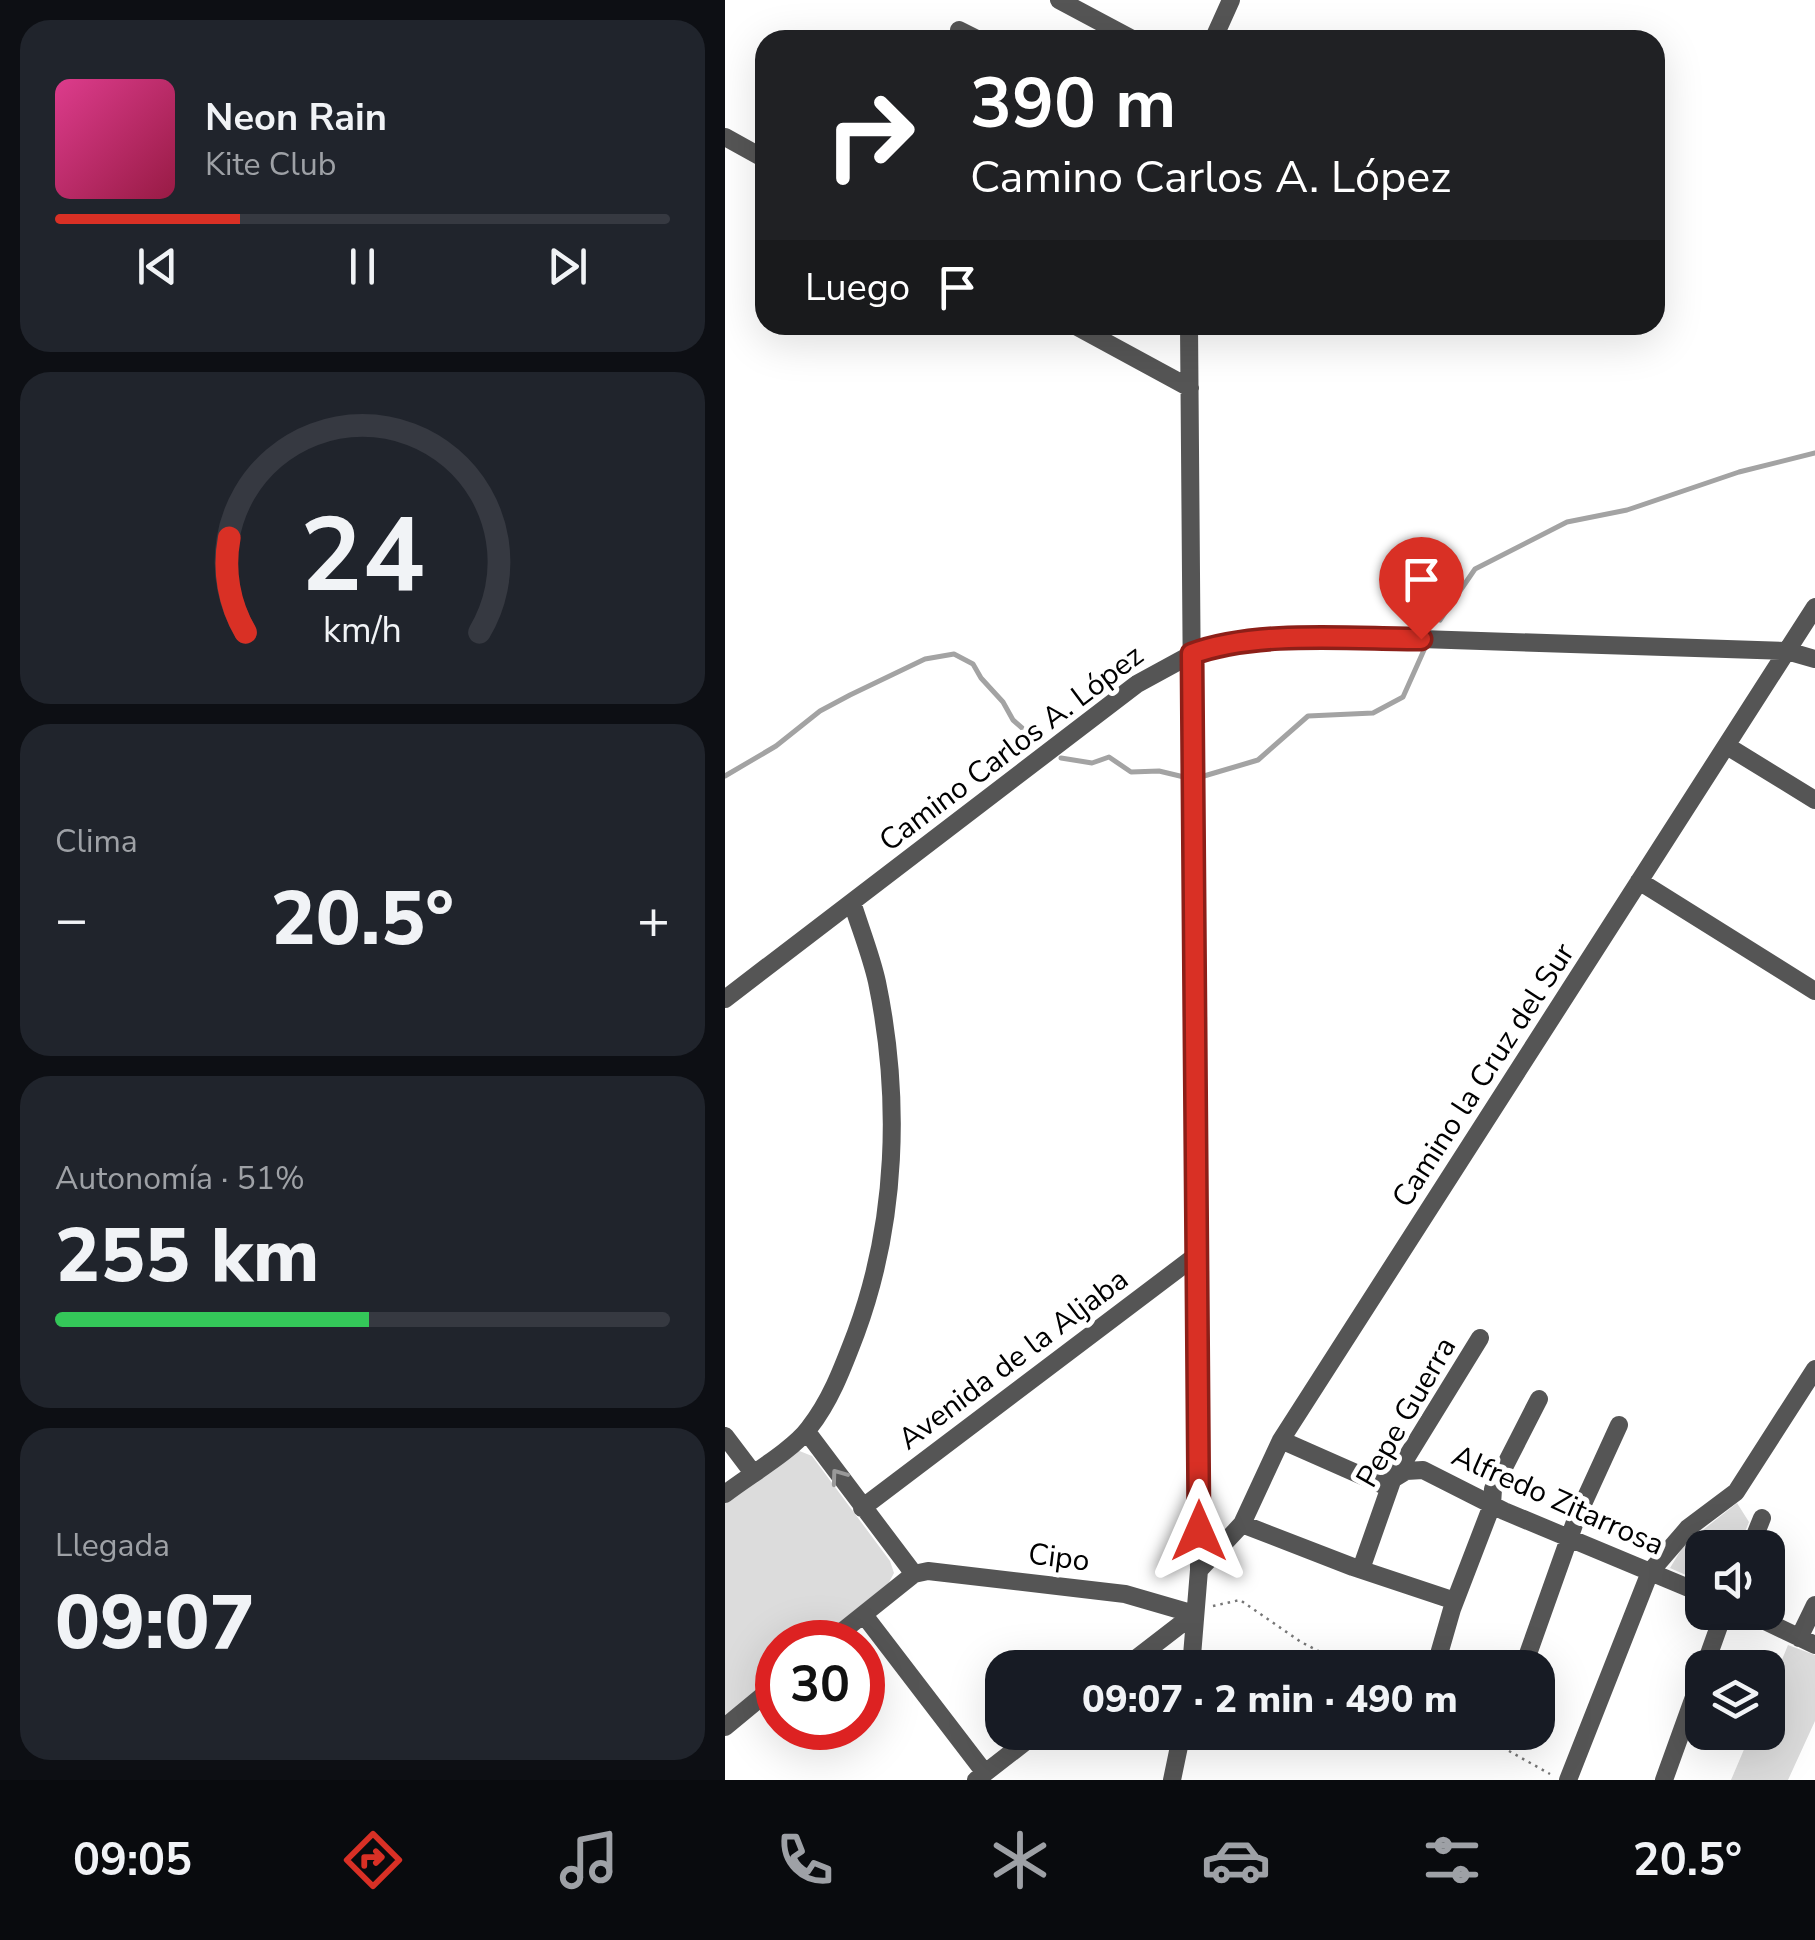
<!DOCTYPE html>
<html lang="es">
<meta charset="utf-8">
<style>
body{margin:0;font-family:"Nunito Sans",sans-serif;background:#20242c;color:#f1f3f6;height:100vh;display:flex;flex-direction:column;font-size:38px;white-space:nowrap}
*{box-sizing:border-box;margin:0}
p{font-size:32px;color:#9ea1a6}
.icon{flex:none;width:55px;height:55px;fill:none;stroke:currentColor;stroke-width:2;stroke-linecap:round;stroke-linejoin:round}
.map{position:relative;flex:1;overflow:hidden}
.details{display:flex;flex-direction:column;gap:20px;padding:20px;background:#0d0f14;width:725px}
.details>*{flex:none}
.banner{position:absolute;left:30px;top:30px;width:910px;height:305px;border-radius:30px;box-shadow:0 10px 40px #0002;background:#202124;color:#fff;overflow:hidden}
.buttons{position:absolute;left:960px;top:1530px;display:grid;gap:20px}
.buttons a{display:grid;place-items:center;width:100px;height:100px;border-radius:20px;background:#171b24;box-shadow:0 10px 40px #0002;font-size:50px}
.speed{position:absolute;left:30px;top:1620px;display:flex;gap:20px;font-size:50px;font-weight:700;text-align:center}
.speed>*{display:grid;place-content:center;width:130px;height:130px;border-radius:50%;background:#171b24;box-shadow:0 10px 40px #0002;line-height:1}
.speed .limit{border:15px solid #d22;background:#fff;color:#111}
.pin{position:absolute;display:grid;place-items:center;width:85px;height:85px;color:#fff;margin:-102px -42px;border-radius:50% 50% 50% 0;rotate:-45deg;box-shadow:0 0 10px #0007}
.pin .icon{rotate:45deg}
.me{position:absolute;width:110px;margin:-55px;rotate:0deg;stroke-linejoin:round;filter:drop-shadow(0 0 8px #0008)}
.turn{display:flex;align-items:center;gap:35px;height:210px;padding:0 50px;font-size:45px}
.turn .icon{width:130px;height:130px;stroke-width:2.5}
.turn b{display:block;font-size:70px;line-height:85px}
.then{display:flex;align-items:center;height:95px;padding:0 50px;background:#0003;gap:20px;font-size:38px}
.big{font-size:75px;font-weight:800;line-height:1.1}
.details .tile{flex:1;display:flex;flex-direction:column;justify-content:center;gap:15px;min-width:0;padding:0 35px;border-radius:30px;background:#20242c}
.details .dial{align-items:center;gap:0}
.dial svg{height:260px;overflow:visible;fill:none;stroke:#363941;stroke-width:7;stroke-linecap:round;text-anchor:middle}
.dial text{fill:#f1f3f6;stroke:none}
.song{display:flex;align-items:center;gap:30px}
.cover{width:120px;height:120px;border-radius:15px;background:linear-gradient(135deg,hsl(330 70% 55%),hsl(340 70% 35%))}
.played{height:10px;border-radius:5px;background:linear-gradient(90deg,#d93025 30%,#363941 30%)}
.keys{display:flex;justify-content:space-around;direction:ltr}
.heat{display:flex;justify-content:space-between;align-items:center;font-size:55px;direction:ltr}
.charge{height:15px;border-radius:8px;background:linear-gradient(90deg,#34c759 51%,#363941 0)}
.trip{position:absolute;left:260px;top:1650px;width:570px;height:100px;border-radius:30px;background:#171b24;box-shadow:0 10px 40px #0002;font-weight:800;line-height:100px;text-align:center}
.tab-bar{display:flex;height:160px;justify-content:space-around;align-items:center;background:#090b0e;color:#9ea1a6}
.tab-bar .icon{width:70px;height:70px}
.tab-bar .selected{color:#d93025}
.tab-bar b{font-size:45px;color:#f1f3f6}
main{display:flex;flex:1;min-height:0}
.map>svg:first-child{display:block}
.green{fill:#dcdcdc}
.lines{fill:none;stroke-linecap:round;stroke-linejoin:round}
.stream{stroke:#a3a3a3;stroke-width:5}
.path{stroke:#777;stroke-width:2.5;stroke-dasharray:2.5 5;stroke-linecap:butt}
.street{stroke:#555;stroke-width:18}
.oneway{stroke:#999}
.route-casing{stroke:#8d1f18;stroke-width:25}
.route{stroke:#d93025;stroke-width:18}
.labels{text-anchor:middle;stroke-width:10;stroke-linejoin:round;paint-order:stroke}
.street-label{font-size:30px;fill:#000;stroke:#fff}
</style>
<main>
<section class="details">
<div class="tile">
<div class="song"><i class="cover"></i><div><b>Neon Rain</b><p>Kite Club</p></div></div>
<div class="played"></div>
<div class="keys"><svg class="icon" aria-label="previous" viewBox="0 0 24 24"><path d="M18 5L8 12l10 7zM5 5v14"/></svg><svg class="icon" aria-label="pause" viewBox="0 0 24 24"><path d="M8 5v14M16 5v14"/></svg><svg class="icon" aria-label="next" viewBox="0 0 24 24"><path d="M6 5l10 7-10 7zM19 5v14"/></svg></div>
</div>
<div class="tile dial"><svg viewBox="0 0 100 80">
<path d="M14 69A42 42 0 1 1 86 69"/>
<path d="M14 69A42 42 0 0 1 9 40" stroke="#d93025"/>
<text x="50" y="56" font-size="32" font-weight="700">24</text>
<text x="50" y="72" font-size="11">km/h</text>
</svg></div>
<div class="tile"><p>Clima</p>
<div class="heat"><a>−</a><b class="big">20.5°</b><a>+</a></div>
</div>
<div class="tile"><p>Autonomía · 51%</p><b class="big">255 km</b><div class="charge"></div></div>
<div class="tile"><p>Llegada</p><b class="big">09:07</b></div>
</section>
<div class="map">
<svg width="1090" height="1780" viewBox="0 0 1090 1780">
<rect width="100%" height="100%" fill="#fff"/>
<!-- green -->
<path class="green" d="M72,1450l15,6 78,105 4,12 -8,15 -67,54h-42v34l-52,42v-217z
M1012,1503l12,19 -10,25 -36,1 -1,34 -32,-14 14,-23z
M1063,1645l27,10v66l-27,59h-57l20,-47 16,-1 1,-38z"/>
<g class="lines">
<!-- stream -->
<path class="stream" d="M715,620l35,-51 92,-47 60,-12 112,-38 76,-19
M336,758l31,5 17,-6 22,15 28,-1 25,6
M0,776l51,-30 44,-35 30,-16 75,-36 29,-5 19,10 8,14 22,24 10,18 25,22
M479,776l54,-16 50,-44 65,-3 30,-16 21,-47"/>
<!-- path -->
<path class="path" d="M488,1606l27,-6 61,42 50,26
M784,1751l41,23"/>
<!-- street -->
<path class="street" d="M334,0l75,40
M234,30l20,10
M488,40l18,-40
M0,137l40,22
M349,325l116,63
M464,325l10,1245 -8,98
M1002,746l88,54
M914,881l176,110
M0,999l412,-315 55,-30 24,-9 38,-4 167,-2 366,12 28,8
M82,1432l107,142
M0,1436l28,37
M556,1440l102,45 23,-14 17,-1 81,41 199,83
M0,1494c23,-18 68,-44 84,-66 22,-28 34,-61 47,-95 41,-111 45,-235 21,-351 -6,-27 -17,-54 -25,-80
M137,1508l336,-254
M517,1524l111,43 102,34
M1025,1548l12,-30
M636,1569l31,-88 88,-143
M474,1570l43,-46 39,-84 534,-833
M1021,1612l69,33
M139,1615l121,158
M1074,1638l16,-33
M104,1642l85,-68 14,-3 197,23 69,20
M399,1668l70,-54
M710,1668l17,-59 40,-104 1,-16 46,-90
M798,1668l53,-149 43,-94
M979,1668l20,-56
M0,1727l52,-43
M768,1741l4,-9
M251,1780l62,-48
M447,1780l10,-48
M843,1780l82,-208 38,-44 48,-36 79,-123
M939,1780l39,-108"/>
</g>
<!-- one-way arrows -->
<defs><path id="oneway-chevron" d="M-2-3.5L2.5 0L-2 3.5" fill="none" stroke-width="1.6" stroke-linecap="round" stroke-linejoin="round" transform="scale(2.5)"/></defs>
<use class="oneway" href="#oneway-chevron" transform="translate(113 1476) rotate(-126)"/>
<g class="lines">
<!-- route casing -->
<g class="route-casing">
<path id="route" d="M474,1531l-7,-877c64,-24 159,-15 229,-15"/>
</g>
<!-- route -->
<use href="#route" class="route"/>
</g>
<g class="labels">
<!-- street labels -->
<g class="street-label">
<text transform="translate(286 748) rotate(-37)" y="10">Camino Carlos A. López</text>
<text transform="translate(758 1075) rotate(-57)" y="10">Camino la Cruz del Sur</text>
<text transform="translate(288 1359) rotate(-37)" y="10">Avenida de la Aljaba</text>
<text transform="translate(681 1412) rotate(-60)" y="10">Pepe Guerra</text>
<text transform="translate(833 1500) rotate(24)" y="10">Alfredo Zitarrosa</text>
<text transform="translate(334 1557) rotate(7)" y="10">Cipo</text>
</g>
</g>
</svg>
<div class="buttons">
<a><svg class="icon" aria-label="sound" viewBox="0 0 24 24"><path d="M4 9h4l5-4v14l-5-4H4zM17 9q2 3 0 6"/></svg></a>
<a><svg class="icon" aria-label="layers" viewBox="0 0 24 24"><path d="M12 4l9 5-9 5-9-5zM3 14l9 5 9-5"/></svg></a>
</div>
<div class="speed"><div class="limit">30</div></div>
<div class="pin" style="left:696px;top:639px;background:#d93025"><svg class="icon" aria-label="arrive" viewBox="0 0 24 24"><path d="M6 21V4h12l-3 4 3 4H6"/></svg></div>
<svg class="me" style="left:474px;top:1531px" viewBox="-20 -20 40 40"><path d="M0-17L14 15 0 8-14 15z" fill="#d93025" stroke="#fff" stroke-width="4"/></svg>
<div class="trip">09:07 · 2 min · 490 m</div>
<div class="banner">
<div class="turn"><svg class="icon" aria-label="right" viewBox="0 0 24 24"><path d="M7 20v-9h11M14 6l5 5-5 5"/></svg><div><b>390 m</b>Camino Carlos A. López</div></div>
<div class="then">Luego<svg class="icon" aria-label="arrive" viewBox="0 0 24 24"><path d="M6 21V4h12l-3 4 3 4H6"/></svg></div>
</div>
</div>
</main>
<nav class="tab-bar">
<b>09:05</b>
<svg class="icon selected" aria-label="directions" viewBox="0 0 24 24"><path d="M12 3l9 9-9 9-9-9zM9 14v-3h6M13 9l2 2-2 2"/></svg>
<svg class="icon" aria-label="music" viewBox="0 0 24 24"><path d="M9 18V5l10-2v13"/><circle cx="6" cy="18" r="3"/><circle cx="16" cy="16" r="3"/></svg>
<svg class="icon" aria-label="phone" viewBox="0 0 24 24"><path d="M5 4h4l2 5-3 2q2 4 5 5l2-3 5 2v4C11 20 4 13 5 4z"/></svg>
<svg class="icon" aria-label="climate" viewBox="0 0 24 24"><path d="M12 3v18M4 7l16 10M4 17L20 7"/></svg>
<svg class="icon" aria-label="car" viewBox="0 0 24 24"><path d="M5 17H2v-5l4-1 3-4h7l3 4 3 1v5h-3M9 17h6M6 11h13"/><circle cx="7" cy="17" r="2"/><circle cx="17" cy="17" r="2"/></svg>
<svg class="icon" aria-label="filters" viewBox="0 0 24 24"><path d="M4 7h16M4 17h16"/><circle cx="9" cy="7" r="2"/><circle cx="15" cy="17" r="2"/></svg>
<b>20.5°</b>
</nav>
